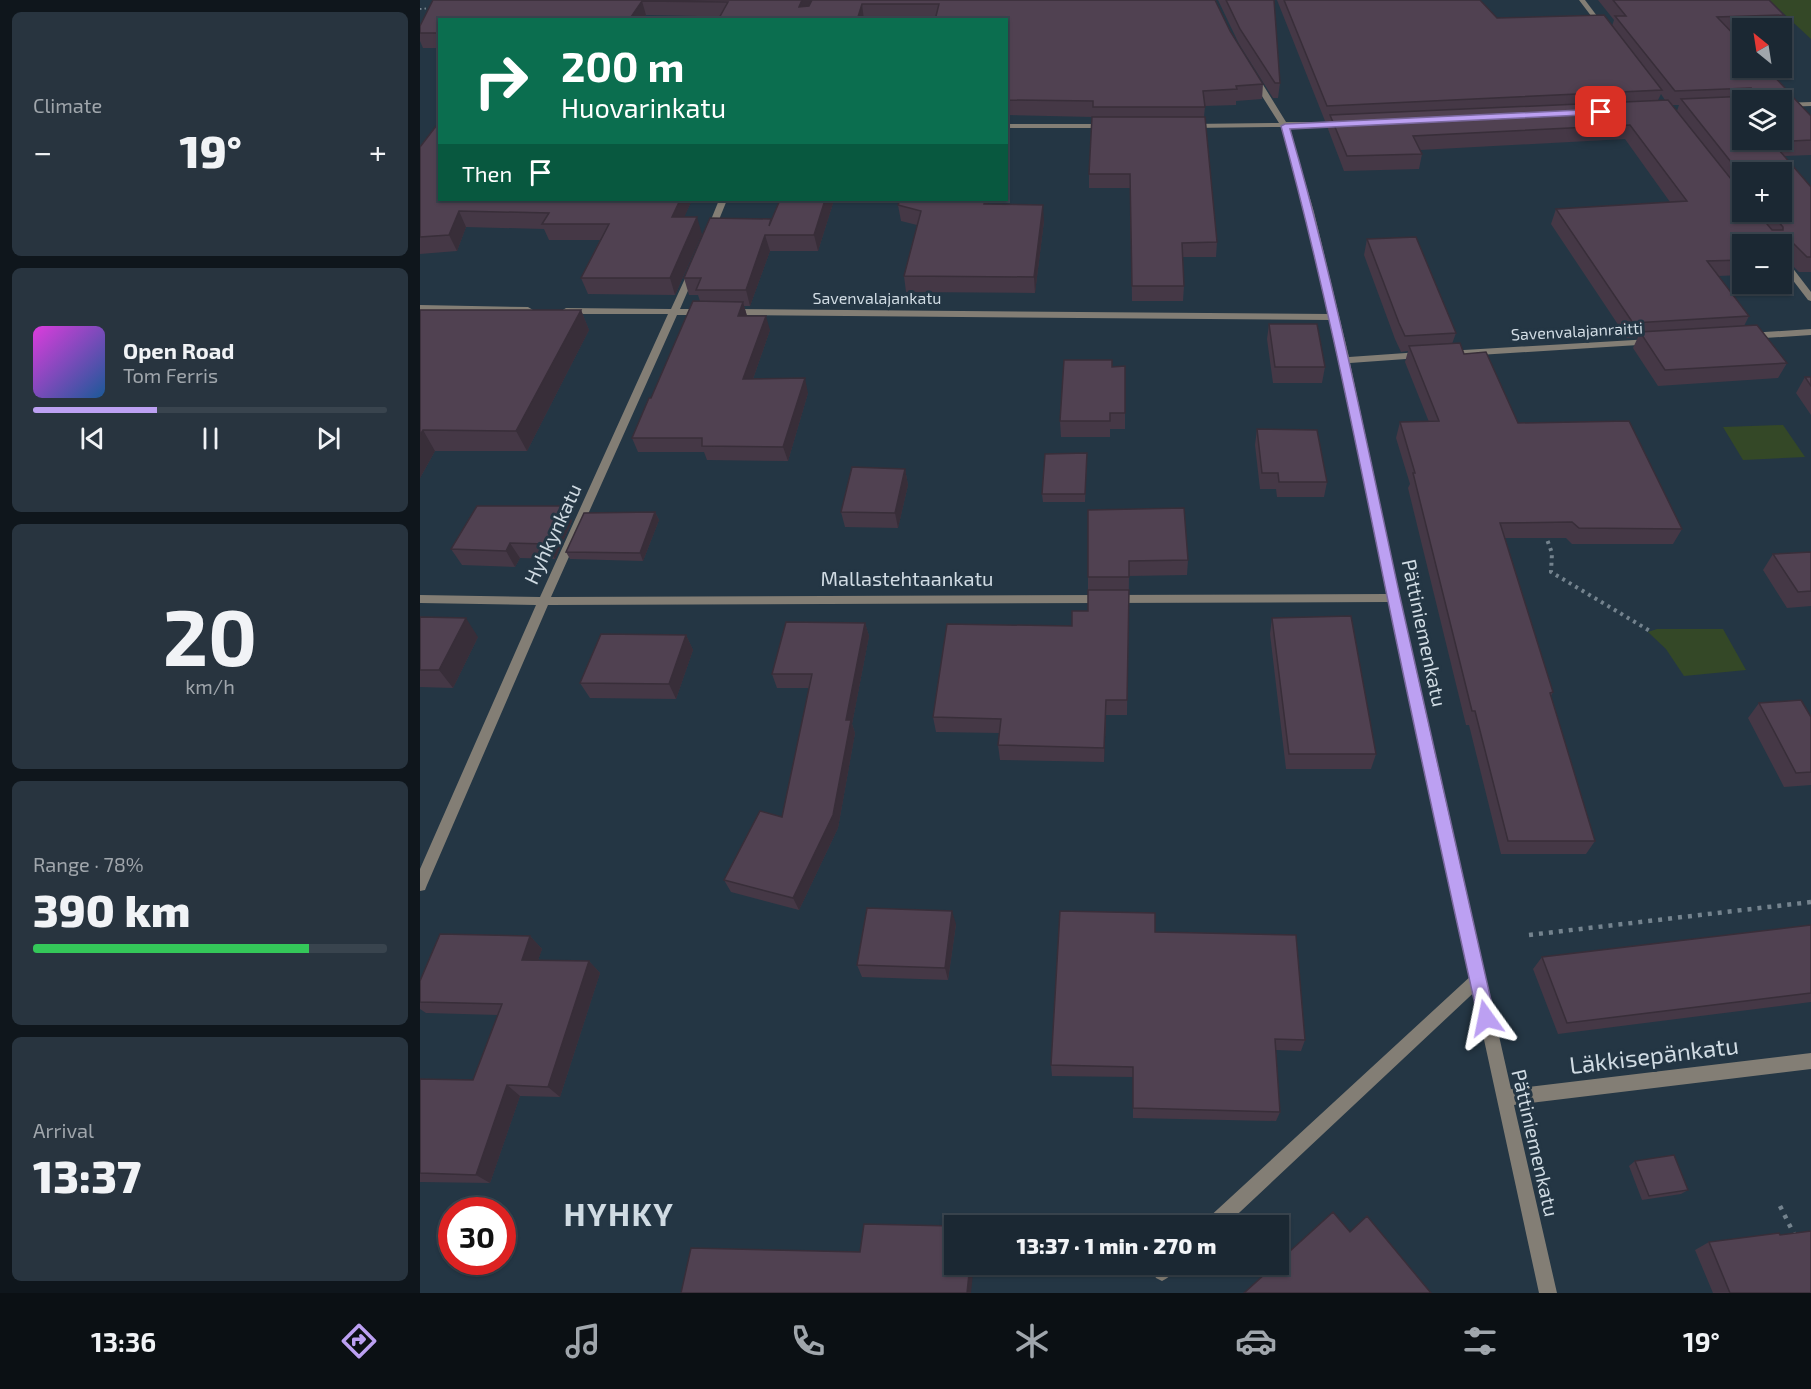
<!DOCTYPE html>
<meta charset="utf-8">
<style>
body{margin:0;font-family:"Exo 2",sans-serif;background:#28343f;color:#f1f3f6;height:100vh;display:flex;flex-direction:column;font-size:22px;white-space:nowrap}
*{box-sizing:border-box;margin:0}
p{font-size:20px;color:#a0a6ac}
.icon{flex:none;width:33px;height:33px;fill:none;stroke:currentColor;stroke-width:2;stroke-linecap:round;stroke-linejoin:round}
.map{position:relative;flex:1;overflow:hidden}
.side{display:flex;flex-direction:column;gap:12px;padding:12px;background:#0f161c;width:420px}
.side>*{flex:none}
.top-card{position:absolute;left:18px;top:18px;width:570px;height:183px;border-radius:0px;box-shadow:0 2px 4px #0004,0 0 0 2px #39444e;background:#0b6e4f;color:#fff;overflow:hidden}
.needle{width:39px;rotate:330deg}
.controls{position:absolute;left:1312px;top:18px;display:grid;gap:12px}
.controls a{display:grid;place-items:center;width:60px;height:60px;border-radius:0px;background:#1b2833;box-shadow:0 2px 4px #0004,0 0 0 2px #39444e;font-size:30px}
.speed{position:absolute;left:18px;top:1197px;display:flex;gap:12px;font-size:30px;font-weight:700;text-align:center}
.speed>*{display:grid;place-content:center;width:78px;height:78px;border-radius:50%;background:#1b2833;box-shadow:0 2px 4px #0004,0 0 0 2px #39444e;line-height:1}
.speed .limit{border:9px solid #d22;background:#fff;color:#111}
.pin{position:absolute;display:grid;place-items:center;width:51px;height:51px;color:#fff;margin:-26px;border-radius:12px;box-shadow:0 3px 9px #0006}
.me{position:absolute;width:66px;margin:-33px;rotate:348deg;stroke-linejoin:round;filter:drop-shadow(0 0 4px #0008)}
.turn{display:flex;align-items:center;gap:21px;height:126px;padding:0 24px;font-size:27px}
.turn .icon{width:78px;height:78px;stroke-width:2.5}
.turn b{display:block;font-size:42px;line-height:51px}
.then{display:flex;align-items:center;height:57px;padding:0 24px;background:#0003;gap:12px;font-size:22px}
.big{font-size:45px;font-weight:800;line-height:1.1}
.side .widget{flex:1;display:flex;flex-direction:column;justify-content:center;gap:9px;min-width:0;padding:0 21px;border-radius:9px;background:#28343f}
.side .dial{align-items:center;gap:0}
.dial b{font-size:78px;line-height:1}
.song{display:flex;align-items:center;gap:18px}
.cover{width:72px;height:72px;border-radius:9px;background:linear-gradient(135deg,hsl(300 70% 55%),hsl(210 70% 35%))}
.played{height:6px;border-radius:3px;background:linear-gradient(90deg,#bca0f2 35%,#39444e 35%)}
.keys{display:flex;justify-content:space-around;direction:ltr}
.heat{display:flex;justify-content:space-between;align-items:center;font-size:33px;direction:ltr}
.charge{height:9px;border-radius:4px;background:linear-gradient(90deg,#34c759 78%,#39444e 0)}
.trip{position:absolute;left:524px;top:1215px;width:345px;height:60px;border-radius:0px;background:#1b2833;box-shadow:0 2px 4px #0004,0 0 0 2px #39444e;font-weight:800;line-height:60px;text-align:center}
.tabs{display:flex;height:96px;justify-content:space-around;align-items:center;background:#0b1014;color:#a0a6ac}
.tabs .icon{width:42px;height:42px}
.tabs .current{color:#bca0f2}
.tabs b{font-size:27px;color:#f1f3f6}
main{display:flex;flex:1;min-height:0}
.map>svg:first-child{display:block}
.green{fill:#344827}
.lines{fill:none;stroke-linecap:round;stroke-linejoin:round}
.path-far2{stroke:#74838e;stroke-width:2;stroke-dasharray:1.5 3;stroke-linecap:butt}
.path-far1{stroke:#74838e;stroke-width:4;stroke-dasharray:3 4.5;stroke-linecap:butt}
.path{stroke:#74838e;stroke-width:4.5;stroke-dasharray:4 6;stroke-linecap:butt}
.service{fill:#837e75;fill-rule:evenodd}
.minor{fill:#837e75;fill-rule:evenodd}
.wall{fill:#453846;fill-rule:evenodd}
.shaded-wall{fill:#382e39}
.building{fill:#504151;stroke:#382e39;stroke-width:1.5;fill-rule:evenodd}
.route{fill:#bca0f2;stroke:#7a689d;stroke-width:1.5}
.labels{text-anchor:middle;stroke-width:6;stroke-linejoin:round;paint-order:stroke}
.far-street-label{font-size:16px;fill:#d0dbe3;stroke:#243644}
.street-label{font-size:20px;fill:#d0dbe3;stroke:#243644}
.near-street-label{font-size:24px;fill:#d0dbe3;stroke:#243644}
.near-district-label{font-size:32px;font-weight:bold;letter-spacing:1.5px;fill:#d0dbe3;stroke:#243644}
</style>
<main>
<section class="side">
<div class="widget"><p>Climate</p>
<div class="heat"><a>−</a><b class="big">19°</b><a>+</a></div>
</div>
<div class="widget">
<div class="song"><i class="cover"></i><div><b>Open Road</b><p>Tom Ferris</p></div></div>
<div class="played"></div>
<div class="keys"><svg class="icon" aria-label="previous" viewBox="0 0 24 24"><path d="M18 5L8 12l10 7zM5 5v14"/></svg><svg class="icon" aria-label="pause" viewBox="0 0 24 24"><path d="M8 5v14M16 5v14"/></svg><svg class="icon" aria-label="next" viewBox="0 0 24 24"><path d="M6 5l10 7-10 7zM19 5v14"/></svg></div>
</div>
<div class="widget dial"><b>20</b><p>km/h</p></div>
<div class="widget"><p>Range · 78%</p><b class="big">390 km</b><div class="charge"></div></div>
<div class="widget"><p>Arrival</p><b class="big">13:37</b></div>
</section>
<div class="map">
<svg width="1391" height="1293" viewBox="0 0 1391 1293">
<rect width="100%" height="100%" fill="#243644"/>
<!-- green -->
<path class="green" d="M1349,0h42v39z
M1363,425l22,32 -62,3 -20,-33z
M1237,629h66l23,41 -62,6 -18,-27 -18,-17z"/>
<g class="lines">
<!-- path-far2 -->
<path class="path-far2" d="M0,9l12,-1"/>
<!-- path-far1 -->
<path class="path-far1" d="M1125,534l7,19 -1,19 99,59"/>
<!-- path -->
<path class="path" d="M1109,935l282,-33
M1360,1206l15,30"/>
<!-- service -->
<path class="service" d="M1159,0h6l21,28 -1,1h-4z
M1362,257l3,1 26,34v9l-3,-1 -26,-34z
M1058,972l5,2 2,5 -2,5 -258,242h-21l2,-6 267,-246z
M737,1264h21c-3,8 -8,13 -16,17l-6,-3 -3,-6z"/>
<!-- minor -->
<path class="minor" d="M831,75h6l29,47h57l4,2 -4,2 -54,1 25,85 35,145 71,-5 5,3 -5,3 -70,5 50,235 111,491 300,-36v16l-297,36 43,188h-18l-150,-691 -841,3 -121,280 -2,5 -5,1v-22l116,-264 -116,-2v-8l120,2 128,-283h-102l-5,-3 5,-3 105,1 18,-39 7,2 -16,37h25l5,3 -5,3h-28l-126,282 836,-3 -56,-274 -600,-5 -5,-3 5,-3 599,5 -24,-102 -25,-85 -91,1 -4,-2 4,-2 89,-1 -29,-46z
M1391,102v4l-29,1v-4z
M586,124h100l4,2 -4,2h-100z
M299,200h8l-13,32 -7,2 -1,-2z
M0,305l108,2 5,3 -5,3 -108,-2z
M1391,329v6l-62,4 -5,-3 5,-3z
M1231,339l5,3 -2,2 -207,13 -5,-3 5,-3z"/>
</g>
<!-- wall -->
<path class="wall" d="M13,0h782l15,31 33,53 -1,15 -26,2v4l-31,1 -1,11 13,125 -1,15h-34l2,29 -1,15h-51l-2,-113h-41v-14l4,-57 -87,-2v-95l-70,-2 -72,1 -218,-4 -2,5h-204v28h-17l-3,-7v-15z
M798,0h56l6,83 -2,15h-5l-34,-54z
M857,0h203l17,18 115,8 2,-6 -16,-20h171l15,15 -6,13h-35v1l-13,1 57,64 24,22v39l-27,1 27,31v85h-12l-9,-9 -6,10h-2v-29h-39v31l-25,1 31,40 -5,10 43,37 -9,15 -120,8 -25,-38 5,-11 -11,1 -76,-114 5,-15 114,-7 -45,-63 -205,11 2,4 -3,15 -75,2 -16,-42 1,-8h-4zM1241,94l4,6h-7zM1252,105h7l-2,6zM1323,172l39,40h-39z
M0,147l20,53h252l-8,17 18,17 -27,61 -87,-1 -7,-16 19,-38h-51l-5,-11 -78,-2 -9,24 -37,3z
M414,200l-16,51h-48l-20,55h-6l3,10 23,14 -17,49 55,14 -20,68 -81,-1 -3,-8h-66l-6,-14 68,-137 -2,-6h-9l-5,-17 87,-59z
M568,204l56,17 -9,72 -129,-1 -2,-16 13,-51 -16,-4 -3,-16z
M947,239l89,94 -4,11 12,10 54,69 164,106 -9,15h-101l-6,-6h-61l48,154 -2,4 44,145 -9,13h-85l-32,-129h-3l-58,-237 2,-4 -14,-46 4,-16h29l-24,-60 3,-11 -7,1 -6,-13 -31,-84z
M0,310h161l8,20 -62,121h-92l-15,27z
M849,324l56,43 -3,16h-49l-6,-44z
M705,366v63h-15v8h-49l-1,-16 52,-54z
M1385,377h6v38l-15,-22z
M837,429l70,53 -3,15h-47l-1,-8h-16l-5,-44z
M667,453l-2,49h-42l-1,-8z
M485,469l3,16 -10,43 -53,-1 -4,-15z
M144,506l8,15 -17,38 -35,-1 -5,9 -53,-2 -11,-16z
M668,510l100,50 -1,15 -58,1 -2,139h-21l-2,47 -104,-2 -2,-15 1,-12 -63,-1 -3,-15 139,-91 16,-15z
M235,512l4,8 -16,41 -73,-2 -4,-7z
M1391,552v54l-24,2 -24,-38 10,-16z
M0,617l58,20 -25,51 -33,-1z
M852,618l104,136 -5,15h-85l-16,-135z
M445,623l4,13 -17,88 3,9 -17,95 -39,82 -68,-18 -7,-12 58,-63 27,-129h-32l-5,-14z
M266,635l7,15 -17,49 -86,-1 -10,-15z
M1339,703l52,14v68l-27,2 -36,-69z
M536,924l-8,56 -86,-3 -5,-12z
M1391,925v77l-253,32 -25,-65 9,-12z
M735,932l150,108 -4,11 -25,-1 4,62 -4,9 -143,-3v-41l-81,-1 -1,-11z
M110,936l12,13 -4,11 51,1 11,12 -40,124 -40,-1 -30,87 -70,-1v-103l53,1 25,-65 -72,-2 -6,-4v-28z
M1215,1161l53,29 -7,4 -39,6 -13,-34z
M1360,1235l31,58h-98l-18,-43 14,-8z"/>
<!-- shaded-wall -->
<path class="shaded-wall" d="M382,0h10l-9,20 -4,-13z
M222,1l4,14 -2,5h-15z
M442,4l2,16h-7z
M260,200h12l-15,33 -5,-16z
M405,200h9l-16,51 -4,-16z
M565,200h4l-4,20 -1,-16z
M623,205l1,16 -9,72 -1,-16z
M39,211l7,16 -9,24 -8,-16z
M277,217l5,17 -27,61 -5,-17z
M345,235l5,16 -20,55 -4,-16z
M323,302l4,14h-9z
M161,310l8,20 -62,121 -11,-20z
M346,316l4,14 -22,63 -5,-14z
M385,378l3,15 -20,68 -5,-14z
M3,430l12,21 -15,27v-43z
M485,469l3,16 -10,43 -3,-15z
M144,506l8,15 -17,38 -9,-15z
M235,512l4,8 -16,41 -3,-8z
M90,543l10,15 -5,9 -9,-16z
M46,618l12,19 -25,51 -14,-18z
M445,623l4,13 -17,88 3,9 -17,95 -39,82 -6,-12 53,-178z
M266,635l7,15 -17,49 -7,-15z
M686,700v15l-2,47v-14z
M532,911l4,13 -8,56 -3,-12z
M110,936l12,13 -8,23 -12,-12z
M169,961l11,12 -40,124 -12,-10z
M87,1085l13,11 -30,87 -14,-8z
M550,1264h4l-3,29h-4z"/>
<!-- building -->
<path class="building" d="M13,0h369l-3,7 10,-1 3,-6h403l15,31 33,53 -27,2 1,3 -34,2 2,16h-112v-6l-87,-1v-80h-71l4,-16h-77l-5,16h-139l10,-18 -86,-1 -13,19h-189v13h-20v-7z
M806,0h48l6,83h-5l-35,-54z
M864,0h196l17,18 107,-3 58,75 -335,16z
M1193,0h156l15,15 -67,2 26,27v24h23l20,21 1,5 4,1 20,21v24l-39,2 39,45v70h-4l-17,-17 -2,2v9l4,7h-10v-14h-39v16l-36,1 42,55 -116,7 -77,-114 131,-8 -57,-76 -217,11 9,18 -75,2 -17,-41 338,-15 75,94v18h14l15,18h11v-3l-13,-15h12v-40h-39v5l-62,-78 68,-3 2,-8 -76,3 -60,-75h11zM1323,100h39v40h-39z
M672,117h113l12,125 -35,1 2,43h-52l-2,-112h-41z
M20,121v79h240l-8,17h25l-27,61h-89l28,-54h-67l7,-11 -90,-2 -10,24 -29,2v-90z
M360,200h45l-11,35h-49l-19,55h-50l5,-12h-17l26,-60 61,1 -2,7z
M480,200h85l-1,4 59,1 -9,72 -130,-1 17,-65 -23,-6z
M996,237l40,96 -51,3 -6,-13 -32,-84z
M273,301l50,1 -5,14h28l-23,63 62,-1 -22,69 -81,-1v-8h-70l17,-40h2z
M0,310h161l-65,121 -93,-1 -3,5z
M849,324h48l8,43h-50z
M1337,325l30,38 -122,7 -25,-38z
M1040,343l4,11 22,-2 32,71 111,-2 53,108 -103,-1 -7,-6 -72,1 53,169 -3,1 45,148h-87l-33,-130h-3l-59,-238h2l-15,-51 39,-1 -30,-75z
M644,360h48v7l13,-1v47h-15v8h-50z
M1385,377h6v9z
M837,429l60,1 10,52h-48l-1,-9h-16z
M667,453l-2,41h-43l3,-40z
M432,467l53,2 -10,44 -54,-1z
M57,506h87l-18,38 -36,-1 -4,8 -55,-2z
M764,508l4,52 -59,1v16h-41v-67z
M235,512l-15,41 -74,-1 18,-39z
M1391,552v39l-13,1 -25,-38z
M668,590h41l-2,110h-21l-2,48 -106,-3 3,-26 -68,-2 14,-93 125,2v-15h16z
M931,616l25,138h-87l-17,-136z
M0,617l46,1 -27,52h-19z
M366,622l79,1 -19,97h5l-18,95 -40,83 -69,-18 36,-69 22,6 30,-143h-40z
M181,634l85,1 -17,49 -89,-1z
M1381,700l10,17v55l-15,1 -37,-70z
M447,908l85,3 -7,57 -88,-3z
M640,911l95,2v19l141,3 9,105 -30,-1 5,73 -147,-4v-41l-82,-2z
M1391,925v68l-244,30 -25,-66z
M20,934l90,2 -8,24 67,1 -41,126 -41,-2 -31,90 -56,-2v-94l53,1 29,-76 -82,-2v-21z
M1254,1155l14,35 -39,6 -14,-35z
M913,1212l17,20 17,-16 64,77h-187l32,-29h2v-2z
M444,1224l90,2v38h16l-3,29h-286l10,-45 169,4z
M1391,1231v62h-81l-21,-51 70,-9 1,2z"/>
<!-- route -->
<path class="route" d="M1181,109l4,3 -1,2 -314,15c45,154 76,311 110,468 31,141 63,281 95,421l-3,6 -6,3 -6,-3 -2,-6c-31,-140 -62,-281 -91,-422 -32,-157 -63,-314 -106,-470l4,-2z"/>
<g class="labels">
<!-- far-street labels -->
<g class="far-street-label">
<text x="457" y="304">Savenvalajankatu</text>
<text transform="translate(1157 331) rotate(-3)" y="6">Savenvalajanraitti</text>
</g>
<!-- street labels -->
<g class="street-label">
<text transform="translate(133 534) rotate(-65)" y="7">Hyhkynkatu</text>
<text x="487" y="586">Mallastehtaankatu</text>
<text transform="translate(1004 633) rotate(78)" y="7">Pättiniemenkatu</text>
<text transform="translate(1115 1143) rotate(77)" y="7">Pättiniemenkatu</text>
</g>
<!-- near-street labels -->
<g class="near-street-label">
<text transform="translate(1234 1056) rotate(-7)" y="8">Läkkisepänkatu</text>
</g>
<!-- near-district labels -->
<g class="near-district-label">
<text x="199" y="1226">HYHKY</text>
</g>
</g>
</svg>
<div class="controls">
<a><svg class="needle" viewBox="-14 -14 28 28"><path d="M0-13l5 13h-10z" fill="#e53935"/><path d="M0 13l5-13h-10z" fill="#a0a6ac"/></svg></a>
<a><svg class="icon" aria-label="layers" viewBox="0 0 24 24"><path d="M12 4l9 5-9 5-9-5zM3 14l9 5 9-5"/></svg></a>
<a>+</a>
<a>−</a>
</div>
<div class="speed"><div class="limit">30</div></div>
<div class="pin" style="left:1181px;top:112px;background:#d93025"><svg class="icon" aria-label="arrive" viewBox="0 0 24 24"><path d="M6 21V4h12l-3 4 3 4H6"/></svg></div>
<svg class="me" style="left:1066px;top:1018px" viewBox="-20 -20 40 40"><path d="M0-17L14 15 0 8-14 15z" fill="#bca0f2" stroke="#fff" stroke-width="4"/></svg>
<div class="trip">13:37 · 1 min · 270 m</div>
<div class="top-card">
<div class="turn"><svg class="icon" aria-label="right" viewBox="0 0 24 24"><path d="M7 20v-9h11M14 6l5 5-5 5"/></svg><div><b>200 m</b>Huovarinkatu</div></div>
<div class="then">Then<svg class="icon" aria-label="arrive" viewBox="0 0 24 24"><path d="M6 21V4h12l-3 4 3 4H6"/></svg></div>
</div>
</div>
</main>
<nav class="tabs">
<b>13:36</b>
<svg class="icon current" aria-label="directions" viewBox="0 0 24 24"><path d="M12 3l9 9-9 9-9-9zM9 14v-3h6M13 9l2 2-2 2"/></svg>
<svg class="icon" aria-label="music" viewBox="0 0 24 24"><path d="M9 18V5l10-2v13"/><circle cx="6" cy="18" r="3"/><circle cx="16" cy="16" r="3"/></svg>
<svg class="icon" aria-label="phone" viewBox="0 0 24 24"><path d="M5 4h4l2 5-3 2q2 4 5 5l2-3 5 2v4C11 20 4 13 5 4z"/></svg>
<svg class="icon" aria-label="climate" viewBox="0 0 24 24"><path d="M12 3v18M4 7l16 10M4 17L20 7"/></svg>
<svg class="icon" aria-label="car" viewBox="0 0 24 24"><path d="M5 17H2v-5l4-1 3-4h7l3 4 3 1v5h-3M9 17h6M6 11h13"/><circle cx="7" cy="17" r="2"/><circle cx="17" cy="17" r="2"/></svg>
<svg class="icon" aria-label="filters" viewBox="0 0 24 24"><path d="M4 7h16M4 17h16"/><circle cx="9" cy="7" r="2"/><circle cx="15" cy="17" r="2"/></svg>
<b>19°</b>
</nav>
